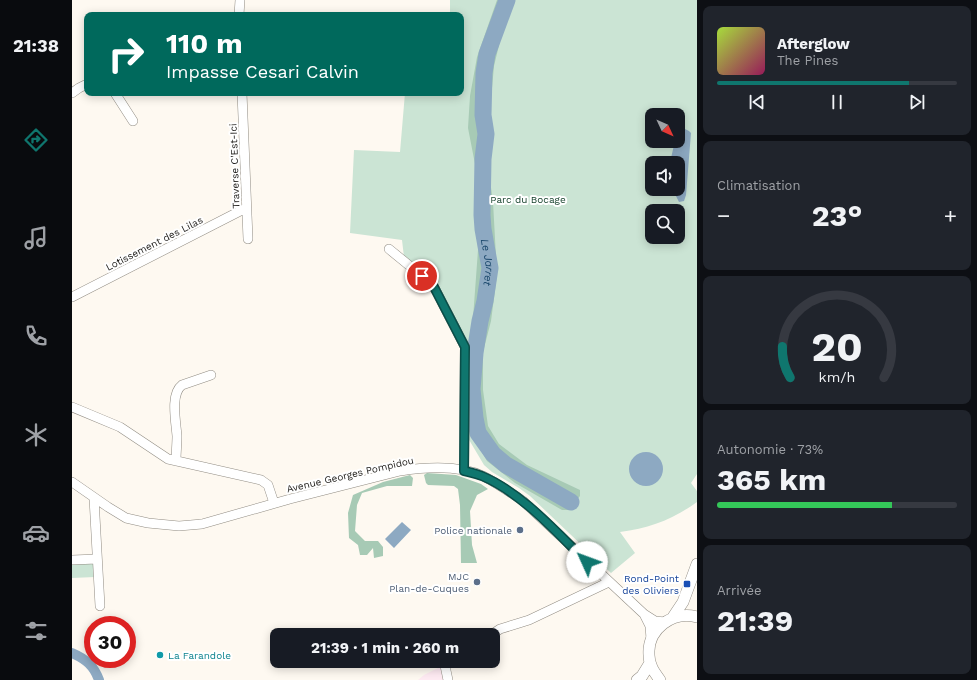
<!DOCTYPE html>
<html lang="fr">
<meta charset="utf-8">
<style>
body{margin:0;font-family:"Work Sans",sans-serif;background:#20242c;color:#f1f3f6;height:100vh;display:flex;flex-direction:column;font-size:15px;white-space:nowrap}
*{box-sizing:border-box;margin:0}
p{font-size:13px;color:#9ea1a6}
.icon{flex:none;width:22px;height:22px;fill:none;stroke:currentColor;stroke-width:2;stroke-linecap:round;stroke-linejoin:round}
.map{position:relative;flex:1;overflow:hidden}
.panel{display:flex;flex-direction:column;gap:6px;padding:6px;background:#0d0f14;width:280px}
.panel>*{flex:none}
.guide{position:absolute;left:12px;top:12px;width:380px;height:84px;border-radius:8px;box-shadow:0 2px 10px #0003;background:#00695c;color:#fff;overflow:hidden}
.needle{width:26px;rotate:134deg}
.buttons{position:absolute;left:573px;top:108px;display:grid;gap:8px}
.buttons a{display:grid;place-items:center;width:40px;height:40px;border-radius:8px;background:#171b24;box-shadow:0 2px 10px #0003;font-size:20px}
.speed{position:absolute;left:12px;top:616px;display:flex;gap:8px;font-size:20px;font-weight:700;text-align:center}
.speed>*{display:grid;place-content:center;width:52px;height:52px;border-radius:50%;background:#171b24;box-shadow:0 2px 10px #0003;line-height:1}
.speed .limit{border:6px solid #d22;background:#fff;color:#111}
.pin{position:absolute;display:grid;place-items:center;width:34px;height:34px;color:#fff;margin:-17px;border:2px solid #fff;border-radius:50%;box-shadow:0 1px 4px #0007}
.me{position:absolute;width:44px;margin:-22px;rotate:313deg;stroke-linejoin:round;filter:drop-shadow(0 0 3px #0008)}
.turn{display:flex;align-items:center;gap:14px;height:84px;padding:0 16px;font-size:18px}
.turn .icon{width:52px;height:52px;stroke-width:2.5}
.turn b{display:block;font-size:28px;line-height:34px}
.big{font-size:30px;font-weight:700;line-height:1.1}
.panel .widget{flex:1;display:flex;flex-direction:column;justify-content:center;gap:6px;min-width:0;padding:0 14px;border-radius:8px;background:#20242c}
.panel .dial{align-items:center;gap:0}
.dial svg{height:104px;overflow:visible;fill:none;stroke:#363941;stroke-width:7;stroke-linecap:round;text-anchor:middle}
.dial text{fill:#f1f3f6;stroke:none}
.song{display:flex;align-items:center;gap:12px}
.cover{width:48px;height:48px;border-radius:6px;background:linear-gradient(135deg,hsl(80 70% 55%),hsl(330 70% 35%))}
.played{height:4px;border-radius:2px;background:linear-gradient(90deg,#0f766e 80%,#363941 80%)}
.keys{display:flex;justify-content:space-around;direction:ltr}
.heat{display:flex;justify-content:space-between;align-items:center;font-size:22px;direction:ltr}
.charge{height:6px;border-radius:3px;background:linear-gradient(90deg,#34c759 73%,#363941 0)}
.trip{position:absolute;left:198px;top:628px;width:230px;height:40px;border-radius:8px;background:#171b24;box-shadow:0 2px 10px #0003;font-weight:700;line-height:40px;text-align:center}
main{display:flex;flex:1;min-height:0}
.dock{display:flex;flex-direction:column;width:72px;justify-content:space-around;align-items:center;background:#090b0e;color:#9ea1a6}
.dock .icon{width:28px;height:28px}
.dock .selected{color:#0f766e}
.dock b{font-size:18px;color:#f1f3f6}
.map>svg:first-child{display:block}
.commercial{fill:#feeaf2}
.green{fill:#cbe4d4;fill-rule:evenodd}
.forest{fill:#a7cab5}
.water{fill:#8da9c2}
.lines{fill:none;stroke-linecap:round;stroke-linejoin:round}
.canal{stroke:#8da9c2;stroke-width:10}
.river{stroke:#8da9c2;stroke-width:17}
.minor-casing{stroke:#918c83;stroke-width:10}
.tertiary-casing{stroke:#918c83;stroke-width:12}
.minor{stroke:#fff;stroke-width:9}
.tertiary{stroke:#fff;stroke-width:11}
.route-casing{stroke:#0a4d48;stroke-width:10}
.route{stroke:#0f766e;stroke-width:7}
.service-dot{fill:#5c6f8a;stroke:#fff;stroke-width:1.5}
.transit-dot{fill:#1a4fb4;stroke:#fff;stroke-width:1.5}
.culture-dot{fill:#0f9aa8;stroke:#fff;stroke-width:1.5}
.labels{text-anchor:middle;stroke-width:4;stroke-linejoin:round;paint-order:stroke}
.street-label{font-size:10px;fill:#24221f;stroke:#fff}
.park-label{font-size:10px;fill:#0f3c26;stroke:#fff}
.service-label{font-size:10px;fill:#4e5e75;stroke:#fff;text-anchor:end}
.transit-label{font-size:10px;fill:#164399;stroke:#fff;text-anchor:end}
.culture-label{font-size:10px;fill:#0d838f;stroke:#fff;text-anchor:start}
.water-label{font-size:11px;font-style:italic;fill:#1c496d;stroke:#fff}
</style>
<main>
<nav class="dock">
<b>21:38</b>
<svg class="icon selected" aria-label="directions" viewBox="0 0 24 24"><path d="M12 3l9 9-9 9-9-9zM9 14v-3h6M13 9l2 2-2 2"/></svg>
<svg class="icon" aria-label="music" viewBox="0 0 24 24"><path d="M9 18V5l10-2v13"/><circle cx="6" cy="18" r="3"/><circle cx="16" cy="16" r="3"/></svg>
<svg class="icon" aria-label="phone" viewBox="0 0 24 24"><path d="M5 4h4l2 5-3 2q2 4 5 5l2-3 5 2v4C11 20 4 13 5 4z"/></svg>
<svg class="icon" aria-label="climate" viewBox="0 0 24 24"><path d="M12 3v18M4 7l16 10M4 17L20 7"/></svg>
<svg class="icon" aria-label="car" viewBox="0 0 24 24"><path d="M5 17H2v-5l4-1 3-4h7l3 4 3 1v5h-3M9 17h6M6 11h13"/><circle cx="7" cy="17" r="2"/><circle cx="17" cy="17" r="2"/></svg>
<svg class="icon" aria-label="filters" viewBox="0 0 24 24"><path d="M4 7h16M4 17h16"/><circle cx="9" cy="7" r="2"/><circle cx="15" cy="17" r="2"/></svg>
</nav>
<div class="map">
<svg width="625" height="680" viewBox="0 0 625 680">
<rect width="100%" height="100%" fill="#fef9f1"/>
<!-- commercial -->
<path class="commercial" d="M376,663l3,17h-33l6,-5z"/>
<!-- green -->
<path class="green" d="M378,0h247v474l-6,9 6,8v11c-25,18 -47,26 -77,30l15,21 -24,20 -81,-77 -11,-8 -27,-16 -8,-7 -16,-27 1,-78 -33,-77 -32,-26 -2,-17 -52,-7 4,-83 46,2 5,-59h56v-78h-11zM580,115h26v26h-26zM580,163h26v26h-26zM580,211h26v26h-26z
M23,563v14l-23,1v-14z"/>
<!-- forest -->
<path class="forest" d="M425,0h17l-13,37 -7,29 -4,44 -1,63 4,29 4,73 -6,46 -8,31v38l5,36 11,18 28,21 53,25v6l-12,14h-6l-47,-27 -28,-22 -17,-30 -3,-31v-38l5,-30 6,-82 -3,-86 -7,-36 2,-32 7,-39z
M355,473l29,2 25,9 7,5 -11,6 -7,16 2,34 5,18h-16l-1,-58 -2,-16 -4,-3 -26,-1 -2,-2 -2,-8z
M338,475l3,3 -1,8h-25l-25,7 -5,12 -2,26 10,10h13l5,6v9l-9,2 -1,-10 -6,7h-7l-2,-10 -9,-7 -1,-25 5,-18 30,-13z"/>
<!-- water -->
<path class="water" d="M611,128l6,3 2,2 -5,62 -2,6 -5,1 -5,-10 -4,-3h8v-26h-10l3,-5 4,-17h3v-9l2,-2z
M557 469a17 17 0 1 1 34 0a17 17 0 1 1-34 0Z
M330,522l9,8 -17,18 -9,-9z"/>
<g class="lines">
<!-- canal -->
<path class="canal" d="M0,653c14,6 22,13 27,27"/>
<!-- river -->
<path class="river" id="s1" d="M435,0l-20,54 -3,19 -1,42 3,19 -3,25 -1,56 1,14 7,39 -5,33 -5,20 -5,32 -3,36 3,29 3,15 15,21 13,11 65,37"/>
<!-- minor casing -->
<g class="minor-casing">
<path id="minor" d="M167,15l1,-15
M0,93l7,-5 8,-4
M43,93l18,28
M170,93l6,146
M317,249l33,27 12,11 31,60 -1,124
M0,297l174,-89
M0,407l48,20 48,32 93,21 7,5 6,18
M104,461c0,-8 1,-17 1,-25 -1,-14 -7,-42 5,-51l29,-10
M0,482l36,25 18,11 22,5 31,3 23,-2 88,-25 110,-28c26,-4 59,-6 83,5 14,7 27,16 40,25l121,113 11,7 10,1
M22,498l6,108
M0,560l25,-1
M572,614l6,12 1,13
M419,635l9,-6 29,-9 80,-38
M372,661l4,19"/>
</g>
<!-- tertiary casing -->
<g class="tertiary-casing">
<path id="tertiary" d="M601,617l10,-15 14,-38
M565,680l5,-4 8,-13
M588,680c-6,-8 -11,-15 -11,-25 -2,-26 24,-45 48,-38"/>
</g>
<!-- minor -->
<use href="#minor" class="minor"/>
<!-- tertiary -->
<use href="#tertiary" class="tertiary"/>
</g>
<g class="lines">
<!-- route casing -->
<g class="route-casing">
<path id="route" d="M350,276l12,11 31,60 -1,124c6,1 12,3 18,5 40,17 74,56 105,86"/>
</g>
<!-- route -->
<use href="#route" class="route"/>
</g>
<!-- markers -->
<g class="service-dot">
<circle cx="448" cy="530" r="4"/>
<circle cx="405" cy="582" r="4"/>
</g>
<rect class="transit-dot" x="611" y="580" width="8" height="8" rx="2"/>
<circle class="culture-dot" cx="88" cy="655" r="4"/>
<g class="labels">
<!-- street labels -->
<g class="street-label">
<text transform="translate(162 166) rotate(-92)" y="4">Traverse C'Est-Ici</text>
<text transform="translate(82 243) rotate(-27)" y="4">Lotissement des Lilas</text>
<text transform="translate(278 474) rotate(-13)" y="4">Avenue Georges Pompidou</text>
</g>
<!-- park labels -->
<g class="park-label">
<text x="456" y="203">Parc du Bocage</text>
</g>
<!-- service labels -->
<g class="service-label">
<text x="440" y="534">Police nationale</text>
<text x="397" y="580">MJC<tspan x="397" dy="12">Plan-de-Cuques</tspan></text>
</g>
<!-- transit labels -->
<g class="transit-label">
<text x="607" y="582">Rond-Point<tspan x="607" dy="12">des Oliviers</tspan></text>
</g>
<!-- culture labels -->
<g class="culture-label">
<text x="96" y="659">La Farandole</text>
</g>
<!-- water labels -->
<g class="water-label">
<text dy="4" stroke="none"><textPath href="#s1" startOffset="267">Le Jarret</textPath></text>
</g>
</g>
</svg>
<div class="buttons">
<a><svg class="needle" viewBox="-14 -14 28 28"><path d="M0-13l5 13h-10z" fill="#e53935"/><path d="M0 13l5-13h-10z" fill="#9ea1a6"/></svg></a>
<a><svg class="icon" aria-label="sound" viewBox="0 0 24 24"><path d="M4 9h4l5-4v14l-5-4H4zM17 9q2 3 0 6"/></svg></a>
<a><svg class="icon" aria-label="search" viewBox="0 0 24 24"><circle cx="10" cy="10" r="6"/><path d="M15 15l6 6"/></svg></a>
</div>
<div class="speed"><div class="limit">30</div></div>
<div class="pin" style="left:350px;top:276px;background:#d93025"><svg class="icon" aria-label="arrive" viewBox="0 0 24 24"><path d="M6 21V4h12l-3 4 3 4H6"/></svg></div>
<svg class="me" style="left:515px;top:562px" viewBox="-20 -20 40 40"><circle r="19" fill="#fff"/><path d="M0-13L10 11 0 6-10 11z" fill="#0f766e"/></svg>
<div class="trip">21:39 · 1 min · 260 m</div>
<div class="guide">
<div class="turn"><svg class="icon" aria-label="right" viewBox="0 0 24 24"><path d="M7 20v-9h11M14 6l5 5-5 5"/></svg><div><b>110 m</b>Impasse Cesari Calvin</div></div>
</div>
</div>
<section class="panel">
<div class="widget">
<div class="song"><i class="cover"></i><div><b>Afterglow</b><p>The Pines</p></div></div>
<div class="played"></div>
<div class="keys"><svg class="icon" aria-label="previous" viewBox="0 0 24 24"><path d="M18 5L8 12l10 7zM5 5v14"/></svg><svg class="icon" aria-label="pause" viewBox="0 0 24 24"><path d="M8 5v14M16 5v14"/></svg><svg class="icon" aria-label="next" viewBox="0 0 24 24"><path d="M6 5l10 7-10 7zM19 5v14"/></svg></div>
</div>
<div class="widget"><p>Climatisation</p>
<div class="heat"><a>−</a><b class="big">23°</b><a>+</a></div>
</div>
<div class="widget dial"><svg viewBox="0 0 100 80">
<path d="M14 69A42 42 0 1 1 86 69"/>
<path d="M14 69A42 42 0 0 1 8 45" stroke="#0f766e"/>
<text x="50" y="56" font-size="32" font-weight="700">20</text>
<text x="50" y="72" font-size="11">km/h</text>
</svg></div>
<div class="widget"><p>Autonomie · 73%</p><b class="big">365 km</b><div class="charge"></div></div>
<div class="widget"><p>Arrivée</p><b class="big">21:39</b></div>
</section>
</main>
